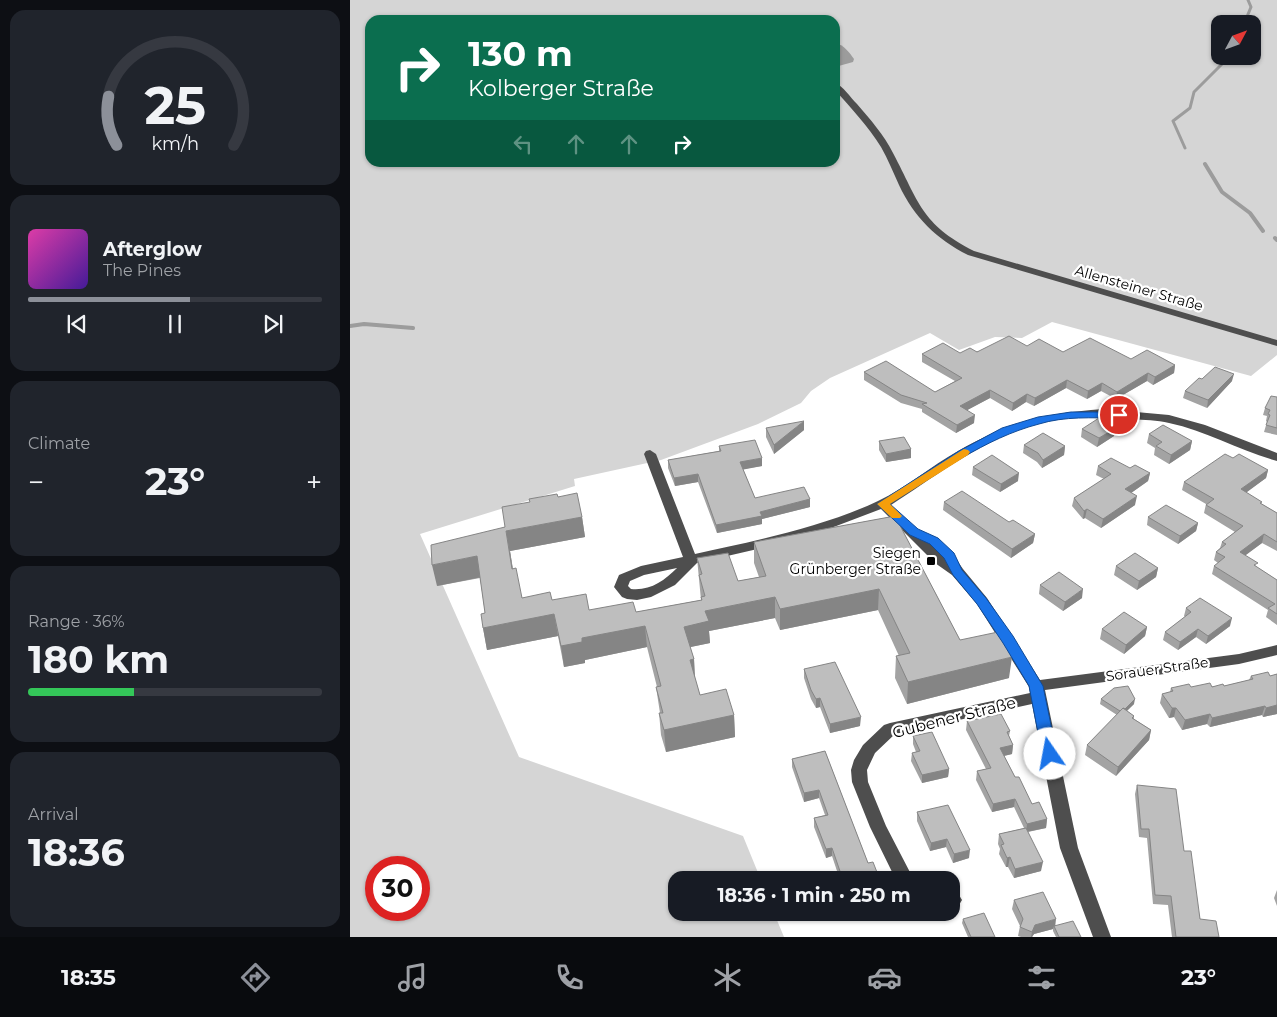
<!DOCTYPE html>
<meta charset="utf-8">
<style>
body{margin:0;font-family:Montserrat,sans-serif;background:#20242c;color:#f1f3f6;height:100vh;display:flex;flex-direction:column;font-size:19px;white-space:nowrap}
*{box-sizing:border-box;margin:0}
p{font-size:16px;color:#9ea1a6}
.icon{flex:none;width:28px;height:28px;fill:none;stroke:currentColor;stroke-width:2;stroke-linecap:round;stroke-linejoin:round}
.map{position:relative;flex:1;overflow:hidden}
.side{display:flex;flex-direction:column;gap:10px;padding:10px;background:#0d0f14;width:350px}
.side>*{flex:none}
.top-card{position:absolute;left:15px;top:15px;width:475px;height:152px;border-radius:15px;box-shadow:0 1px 4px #0004;background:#0b6e4f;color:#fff;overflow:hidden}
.needle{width:32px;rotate:49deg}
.fabs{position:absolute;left:861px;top:15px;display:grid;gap:10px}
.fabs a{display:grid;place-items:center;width:50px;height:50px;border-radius:10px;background:#171b24;box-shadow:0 1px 4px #0004;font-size:25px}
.speed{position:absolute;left:15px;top:856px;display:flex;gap:10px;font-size:25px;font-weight:700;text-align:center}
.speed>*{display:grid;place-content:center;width:65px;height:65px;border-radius:50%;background:#171b24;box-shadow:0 1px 4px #0004;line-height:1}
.speed .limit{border:8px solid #d22;background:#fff;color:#111}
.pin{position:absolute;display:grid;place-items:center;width:42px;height:42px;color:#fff;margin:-21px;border:2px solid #fff;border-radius:50%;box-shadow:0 1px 5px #0007}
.me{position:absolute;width:55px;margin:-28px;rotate:348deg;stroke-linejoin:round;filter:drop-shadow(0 0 4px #0008)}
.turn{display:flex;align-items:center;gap:18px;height:105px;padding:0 20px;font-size:22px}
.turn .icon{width:65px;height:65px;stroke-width:2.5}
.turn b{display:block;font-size:35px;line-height:42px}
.lanes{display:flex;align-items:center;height:48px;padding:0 20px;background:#0003;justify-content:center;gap:25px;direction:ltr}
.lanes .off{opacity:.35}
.big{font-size:38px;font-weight:700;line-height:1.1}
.side .tile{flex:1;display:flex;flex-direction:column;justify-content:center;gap:8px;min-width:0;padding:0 18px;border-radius:15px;background:#20242c}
.side .dial{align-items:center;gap:0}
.dial svg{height:130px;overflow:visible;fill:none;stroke:#363941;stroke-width:7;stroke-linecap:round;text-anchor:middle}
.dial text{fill:#f1f3f6;stroke:none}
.song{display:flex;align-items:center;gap:15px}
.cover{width:60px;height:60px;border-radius:8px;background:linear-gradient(135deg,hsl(320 70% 55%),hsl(260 70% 35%))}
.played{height:5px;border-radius:2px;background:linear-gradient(90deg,#8c9099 55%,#363941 55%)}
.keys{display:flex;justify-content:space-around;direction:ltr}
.heat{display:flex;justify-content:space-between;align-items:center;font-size:28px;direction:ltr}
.charge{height:8px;border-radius:4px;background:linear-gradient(90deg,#34c759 36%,#363941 0)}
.trip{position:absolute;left:318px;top:871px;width:292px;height:50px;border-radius:15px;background:#171b24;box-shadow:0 1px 4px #0004;font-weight:700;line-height:50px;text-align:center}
.dock{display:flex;height:80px;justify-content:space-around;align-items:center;background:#090b0e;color:#9ea1a6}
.dock .icon{width:35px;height:35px}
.dock .on{color:#8c9099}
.dock b{font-size:22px;color:#f1f3f6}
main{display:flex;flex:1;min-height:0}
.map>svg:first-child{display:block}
.green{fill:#d5d5d5;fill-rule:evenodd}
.water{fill:#9c9c9c}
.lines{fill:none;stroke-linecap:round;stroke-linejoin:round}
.stream-far1{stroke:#9c9c9c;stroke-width:3}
.stream{stroke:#9c9c9c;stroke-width:4}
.minor{fill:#4e4e4e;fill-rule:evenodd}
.wall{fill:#a3a3a3}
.shaded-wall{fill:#858585}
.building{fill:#bebebe;stroke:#858585}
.route{fill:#1a73e8;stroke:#114b97}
.slow{fill:#f59e0b}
.poi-dot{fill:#000;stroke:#fff;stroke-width:2}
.labels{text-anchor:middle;stroke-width:4.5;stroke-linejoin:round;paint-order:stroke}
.street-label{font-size:14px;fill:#000;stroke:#fff}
.poi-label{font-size:14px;fill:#000;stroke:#fff;text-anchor:end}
.near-street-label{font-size:16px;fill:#000;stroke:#fff}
</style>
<main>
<section class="side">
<div class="tile dial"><svg viewBox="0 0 100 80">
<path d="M14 69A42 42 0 1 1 86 69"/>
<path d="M14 69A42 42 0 0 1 9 39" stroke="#8c9099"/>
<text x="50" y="56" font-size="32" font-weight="700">25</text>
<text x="50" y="72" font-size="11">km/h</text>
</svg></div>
<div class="tile">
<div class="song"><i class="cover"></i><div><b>Afterglow</b><p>The Pines</p></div></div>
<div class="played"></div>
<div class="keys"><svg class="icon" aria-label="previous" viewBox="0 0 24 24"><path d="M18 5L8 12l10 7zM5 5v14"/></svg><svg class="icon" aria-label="pause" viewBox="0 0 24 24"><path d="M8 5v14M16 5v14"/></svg><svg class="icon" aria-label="next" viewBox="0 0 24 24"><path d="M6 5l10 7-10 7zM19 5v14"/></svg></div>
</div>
<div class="tile"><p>Climate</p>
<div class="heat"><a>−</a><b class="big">23°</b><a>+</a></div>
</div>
<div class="tile"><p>Range · 36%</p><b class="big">180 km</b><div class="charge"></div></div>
<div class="tile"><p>Arrival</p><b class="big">18:36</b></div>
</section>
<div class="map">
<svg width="927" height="937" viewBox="0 0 927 937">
<rect width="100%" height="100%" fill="#fff"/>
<!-- green -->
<path class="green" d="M0,0h927v355l-26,21 -199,-54 -30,16 -27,-1 -36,13 -29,-17 -100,45 -19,13 -10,12 -43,21 -97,36 -87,19 1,7 -155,48 99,223 224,79 18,44h-85v32l98,1 10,24h-434zM20,20h465v142h-465zM870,24h32v32h-32zM26,868h43v42h-43z"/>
<!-- water -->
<path class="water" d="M485,43c9,2 14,9 19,16l-1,3 -18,5z"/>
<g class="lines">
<!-- stream-far1 -->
<path class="stream-far1" d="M894,24l7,-17 -3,-7
M835,148l-12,-27 17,-13 4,-16 36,-36"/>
<!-- stream -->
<path class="stream" d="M855,164l17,28 28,21 13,18
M925,238l2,2
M0,326l14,-2 49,4"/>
<!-- minor -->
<path class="minor" d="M485,83c8,3 15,14 22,21 13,15 27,31 36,49 26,49 28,71 81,98l303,89v6l-309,-91c-32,-16 -54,-38 -69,-70 -6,-13 -11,-26 -18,-38 -13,-21 -30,-39 -46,-57z
M753,409l66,6 36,10 72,28v8c-37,-10 -70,-30 -108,-38 -12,-3 -25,-3 -37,-4 -31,-3 -61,-3 -91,4 -55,13 -103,52 -150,82l26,25 18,7 14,12 14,20 24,29 53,82 199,-26 38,-9v10l-38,9 -194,26 33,158 33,89h-18l-33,-89 -28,-144 -137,30 -20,19 -8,17 1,12 18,44 28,54h-18l-26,-53 -18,-45 -1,-12 3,-10 9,-15 21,-20 6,-2 140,-30 -1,-6 -52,-83 -25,-29 -17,-12 -54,-54 -50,19 -60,18 -74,17 -22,22 -24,12 -14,3 -10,-1 -5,-2 -8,-10 5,-12 22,-9 42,-9 -39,-103 2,-3 4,-1 6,4 39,100c59,-13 128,-27 183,-53 28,-13 53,-35 80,-50 50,-29 89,-38 145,-42zM327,568c-13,13 -27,23 -46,21l-3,-3 2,-5 14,-6z
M601,892l8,3 3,5 -3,5 -8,3z"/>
</g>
<!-- wall -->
<path class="wall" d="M677,346l36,6 68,7 44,6 -1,8 -21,12 -6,-4 -31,18 -15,-8 -14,8 -21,-11 -32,18 -8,-4 -14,9 -22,-13 -23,12 7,13 -18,10 -34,-21v-3l-21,-6 -37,-23v-8l71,20 20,-11 -33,-19v-8l38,-1z
M852,379l30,2 -25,27 -24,-10 2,-7z
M927,397v38l-13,-3 3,-10 -1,-1 1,-5 -4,-1 2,-7z
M416,428l38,2 -30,24 -8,-17z
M766,428l-2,8 -17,11 -16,-10 1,-8z
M799,434l43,7 -2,9 -21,14 -15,-9 1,-7 -8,-5z
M529,441l32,8v9l-25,4 -7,-12z
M674,445l41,1 -1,9 -22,13 -5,-6 -14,-9z
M369,446l43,20 -19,3 12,29 55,1v8l-48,12v5l-45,9 -19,-51 -23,4 -7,-18v-8l51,-9z
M883,458l35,12 -2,8 -20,14 16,12 15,9v38l-15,-8 -17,12 12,12 20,13v45l-11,-8 2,-7 -56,-36 2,-8 4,-3 -4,-3 2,-8 4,-4 2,-6 13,-10 -31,-19 2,-9 -24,-14 2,-8z
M748,466l32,2 20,5 -2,8 -17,12 4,12 -34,23 -16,-10 -2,1 -11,-13 2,-8 30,-19 -8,-4z
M623,467l45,14 -18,11 -28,-17z
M594,502l65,20 26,12 -2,9 -22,15 -68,-48z
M545,516l65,124 49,38 -102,26 -12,-26 1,-22h3l-21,-46 -98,20 -5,-12 -66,13 1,12 -20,4 4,12 1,20 5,16 34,20 1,22 -69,15 -5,-17 -2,-22h1l-4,-26h1l-10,-40 -62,13v3l-21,4 -6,-31 -71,14 -4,-22 2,-15 -5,-35 -43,8 68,-59 77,-10 3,20 -75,14 3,18 9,29 30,2 37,10 47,2 65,-12 -4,-42 41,23 21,-4 -5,-14v-21z
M798,517l50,6 -2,8 -18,13 -31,-19z
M766,566l42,2 -2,9 -19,13 -23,-15z
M690,585l42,13 -19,13 -24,-17z
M836,608l44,18 -24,18 -10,-7 -18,13 -15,-10 2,-8 20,-15 -1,-1z
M797,627l-2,9 -21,18 -24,-15 2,-10z
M454,669l56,57 -30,7 -10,-26 -4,1 -5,-9 -7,-21z
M927,674v40l-14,3 -1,-2 -52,12 -3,-3 -25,6 -8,-13 -5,1 -9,-15 2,-9 8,-2 1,-4 53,-2 25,-6 2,-4h19z
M751,699l33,5 -7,7 7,5v3l17,11 -2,10 -33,36 -31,-21 2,-10 30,-30 -17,-11z
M617,721l43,10 -1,5 4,9 -1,9 -8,2 11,21 17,27 15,15 -1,9 -18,4 13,39 -27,7 -6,-11h-2l-7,-13 1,-5 -2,-5 1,-10 25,-6 -10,-21 -22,5 -16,-32 1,-9 9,-2 -20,-39z
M563,736l36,33 -1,8 -26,6 -11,-22 1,-8 4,-1 -3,-8z
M475,751l43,112 12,17h-40l-8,-24 -6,2 -12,-31v-9l11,-3 -6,-17 -15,4 -12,-35v-8z
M787,785l47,66 16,68 19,18h-47l-4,-32 -15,-1 -6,-66 -8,-1 -4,-43z
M567,812l52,46 -16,5 -7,-16 -16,4 -13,-30z
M927,890v16l-3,-8z
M664,900l41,26 26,11h-25l-3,-6v-2l-19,5 -2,3h-11l-3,-1 2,-10 -8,-17z
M613,919l32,18h-27l-6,-14z"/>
<!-- shaded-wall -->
<path class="shaded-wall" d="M825,365l-1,8 -21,12 2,-8z
M798,373l-1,8 -31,18 1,-7z
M884,374l-2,7 -25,27 1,-8z
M717,380l-1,8 -32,18 1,-8z
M752,383l-1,8 -14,8 1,-8z
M640,390v8l-30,16v-8z
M677,394l-1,8 -14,9 1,-8z
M625,415l-1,8 -18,10 1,-8z
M454,421v9l-30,24v-9z
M766,428l-2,8 -17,11 2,-9z
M842,441l-2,9 -21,14 2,-9z
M715,446l-1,9 -22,13 1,-8z
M561,449v9l-25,4v-8z
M412,458v8l-21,4 -1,-8z
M918,470l-2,8 -27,20 2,-9z
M669,473l-1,8 -18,11 1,-8z
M800,473l-2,8 -24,17 1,-9z
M348,474v8l-23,4 -1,-8z
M787,496l-2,9 -34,23 2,-9z
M460,499v8l-48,12v5l-45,9 -1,-8 44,-13z
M737,509l-2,9 -2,1 1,-8z
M232,517l3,20 -75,14 6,39 -10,-59z
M848,523l-2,8 -18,13 2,-8z
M685,534l-2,9 -22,15 1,-9z
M914,534l-2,9 -24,18 2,-9z
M127,556l5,21 -45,9 -5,-21z
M808,568l-2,9 -19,13 2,-9z
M529,589l-1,21 -98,20v-21z
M733,589l-1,9 -19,13 2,-9z
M425,597v21l-66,13 1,12 -24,5 -2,-21 21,-16z
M204,614l4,22 -71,14 -4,-22z
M882,618l-2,8 -24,18 2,-8z
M295,626l2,21 -62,13v3l-21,4 -3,-21 21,-8z
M797,627l-2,9 -21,18 2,-9z
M848,629l-2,8 -18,13 2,-8z
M662,657l-3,21 -102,26 1,-22z
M344,659l1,22 -5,-21z
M470,698v9l-4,1v-9z
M785,699l-1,5 -14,13 1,-5z
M927,705v9l-14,3 3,-9z
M915,706l-3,9 -52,12 2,-9z
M822,708h4l-2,9 -5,1z
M860,714l-3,10 -25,6 3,-10z
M384,715l1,22 -69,15 -2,-22z
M511,717l-1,9 -30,7v-9z
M801,730l-2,10 -33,36 2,-9z
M663,745l-1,9 -13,3 1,-9z
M599,769l-1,8 -26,6v-8z
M469,790v8l-15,4v-9z
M665,799l-1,8 -22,5 1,-8z
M697,819l-1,9 -20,4 1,-8z
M597,839l-1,8 -16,4 1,-8z
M482,848v8l-6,2v-9z
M620,850l-1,8 -16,5 1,-9z
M660,857l-2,10h-2l1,-9z
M693,862l-2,9 -27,7 1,-9z
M706,919l-1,9 -1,-2 -1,3 -19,5 -2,3h-1l1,-5 3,-7z"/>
<!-- building -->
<path class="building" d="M659,336l18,10 12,-7 24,13 27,-14 41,21 16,-9 28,15 -20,12 -7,-4 -31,19 -15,-9 -14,8 -21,-11 -32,18 -8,-4 -14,9 -23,-13 -30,16 15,9 -18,10 -35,-21 5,-1 -26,-8 -37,-23 22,-11 49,31 27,-14 -40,-24 21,-11 17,10 10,-5 7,4z
M865,367l19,7 -26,26 -23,-9 14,-13 3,1z
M921,396l6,1v31l-11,-3 4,-10 -2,-1 2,-4 -5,-2z
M749,418l17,10 -17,10 -17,-9z
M454,421l-30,24 -8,-17z
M813,425l29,16 -21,14 -15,-9 6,-4 -13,-8z
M693,433l22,13 -22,14 -5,-7 -14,-8z
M554,437l7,12 -25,5 -7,-13z
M405,440l7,18 -22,4 15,36 49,-11 6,12 -50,13 2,4 -46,9 -18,-51 -24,4 -6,-18 53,-9 -2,-5z
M875,454l8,4 6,-4 29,16 -27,19 21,13 -2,1 17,10v29l-13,-8 -24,18 18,11 -4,2 23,15v34l-9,-6 7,-4 -61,-38 11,-9 -9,-5 10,-8 -4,-2 21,-16 -37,-21 8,-6 -30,-17z
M642,455l27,18 -18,11 -28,-17z
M761,458l19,10 5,-3 15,8 -25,16 12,7 -34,23 -16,-10 -3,2 -10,-13 37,-24 -13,-8z
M612,491l47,31 4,-2 22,14 -23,15 -68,-47z
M227,493l5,24 -76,14 6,38 4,-1 6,30 28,-6 2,8 34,-6 3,16 44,-8 3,10 66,-12 -1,-3 4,-1 -6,-21 3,-1 -5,-16 31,-5 10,28 28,-5 -12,-34 141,-26 65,124 38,-8 14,25 -104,25 -12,-26 14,-3 -31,-64 -99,20 -5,-12 -70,14 4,10 -25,6 10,32 -4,1 10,35 26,-6 8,26 -70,15 -5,-17h4l-7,-26 5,-1 -16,-60 -63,12v4l-21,4 -7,-32 -71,14 -2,-14 4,-1 -8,-57 -45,9 -1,-20 74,-18 -3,-20 28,-5 -1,-3 28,-5 1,3z
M816,505l32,18 -18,13 -32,-19z
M785,553l23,15 -19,13 -23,-15z
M709,572l24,17 -18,13 -25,-17z
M850,598l32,20 -24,18 -10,-7 -18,13 -15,-10 26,-20 -5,-4z
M774,612l23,15 -21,18 -24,-16z
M485,662l26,55 -31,7 -10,-26 -4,1 -5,-9 -7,-21z
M918,672l2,4 7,-2v31l-11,3 -1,-2 -53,12 -2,-4 -25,6 -9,-12h-4l-10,-14 11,-3 -2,-3 18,-4 2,3 19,-4 2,4 11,-3 1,2 29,-7 -2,-3z
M778,686l7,13 -10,10 -2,-1 -3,3 -19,-12 13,-11z
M773,708l11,8 -2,2 19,12 -33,37 -31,-22z
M651,714l9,17 -3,1 6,13 -13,3 15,29h4l13,27 7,-2 8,17 -20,5 -12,-25 -22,5 -16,-33 14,-3 -24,-47z
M582,732l17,37 -27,6 -10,-22 8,-2 -7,-15z
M475,751l43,112 5,-1 7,18h-37l-11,-32 -6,1 -12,-31 14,-3 -9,-25 -15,3 -12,-34z
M787,785l39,4 8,62h7l9,68 16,2 3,16h-43l-5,-41 -16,-1 -6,-66h-8z
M598,805l22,45 -16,4 -7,-15 -16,4 -14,-31z
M676,828l17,34 -28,7 -5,-12 -3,1 -6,-13 3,-1 -5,-10z
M693,892l13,27 -21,6 -3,7 -12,-5 3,-8 -9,-19z
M634,913l11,24h-24l-8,-18z
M723,921l8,16h-22l-5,-11z"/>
<!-- route -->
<path class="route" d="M721,412h48l6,3 -6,3c-27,0 -54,-2 -80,6 -54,14 -102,50 -149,80l28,25 20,9 16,15 8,17 24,28 27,38 30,50 14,68 -2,4 -5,1 -5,-1 -3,-4 -13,-68 -26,-43 -26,-39 -24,-29 -9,-17 -14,-14 -20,-9 -33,-31 82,-53 43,-23 36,-11z"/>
<!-- slow -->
<path class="slow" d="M614,449l4,1 2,2 -2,3 -78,49 12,12 -2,2h-8l-15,-14z"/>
<!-- markers -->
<rect class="poi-dot" x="576" y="556" width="10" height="10" rx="2.5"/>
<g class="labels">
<!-- street labels -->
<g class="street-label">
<text transform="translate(789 288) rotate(16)" y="5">Allensteiner Straße</text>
<text transform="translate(807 669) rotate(-8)" y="5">Sorauer Straße</text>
</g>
<!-- poi labels -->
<g class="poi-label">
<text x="571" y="558">Siegen<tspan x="571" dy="16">Grünberger Straße</tspan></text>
</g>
<!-- near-street labels -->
<g class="near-street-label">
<text transform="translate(604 717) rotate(-14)" y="6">Gubener Straße</text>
</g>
</g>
</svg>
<div class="fabs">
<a><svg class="needle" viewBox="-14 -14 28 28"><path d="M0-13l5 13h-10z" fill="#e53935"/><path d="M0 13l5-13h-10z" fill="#9ea1a6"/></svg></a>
</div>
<div class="speed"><div class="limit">30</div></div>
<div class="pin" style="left:769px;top:415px;background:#d93025"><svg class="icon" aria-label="arrive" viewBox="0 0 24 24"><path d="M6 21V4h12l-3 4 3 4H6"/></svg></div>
<svg class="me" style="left:700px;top:754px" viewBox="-20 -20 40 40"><circle r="19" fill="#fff"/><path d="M0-13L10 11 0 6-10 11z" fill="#1a73e8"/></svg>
<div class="trip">18:36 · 1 min · 250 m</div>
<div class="top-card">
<div class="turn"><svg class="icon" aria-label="right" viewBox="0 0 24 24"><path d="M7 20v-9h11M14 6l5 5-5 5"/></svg><div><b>130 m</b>Kolberger Straße</div></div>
<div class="lanes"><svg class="icon off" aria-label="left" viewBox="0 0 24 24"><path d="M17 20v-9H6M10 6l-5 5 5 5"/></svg><svg class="icon off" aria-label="ahead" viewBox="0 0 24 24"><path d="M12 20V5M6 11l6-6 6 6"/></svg><svg class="icon off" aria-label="ahead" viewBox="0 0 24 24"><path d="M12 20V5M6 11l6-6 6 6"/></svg><svg class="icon" aria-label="right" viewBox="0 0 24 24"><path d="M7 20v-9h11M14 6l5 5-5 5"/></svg></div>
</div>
</div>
</main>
<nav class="dock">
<b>18:35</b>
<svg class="icon on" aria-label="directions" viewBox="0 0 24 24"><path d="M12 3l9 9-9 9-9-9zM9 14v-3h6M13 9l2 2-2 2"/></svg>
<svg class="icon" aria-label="music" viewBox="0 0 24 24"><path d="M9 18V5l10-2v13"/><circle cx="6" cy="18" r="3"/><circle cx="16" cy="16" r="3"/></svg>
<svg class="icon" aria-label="phone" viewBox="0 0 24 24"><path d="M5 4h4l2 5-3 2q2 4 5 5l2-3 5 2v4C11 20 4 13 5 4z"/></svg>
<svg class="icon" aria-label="climate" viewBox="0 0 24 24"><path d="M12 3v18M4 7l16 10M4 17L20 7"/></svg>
<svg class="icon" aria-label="car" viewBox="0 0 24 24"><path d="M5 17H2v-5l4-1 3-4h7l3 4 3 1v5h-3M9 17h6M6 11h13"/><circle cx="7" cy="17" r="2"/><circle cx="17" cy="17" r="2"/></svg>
<svg class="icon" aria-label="filters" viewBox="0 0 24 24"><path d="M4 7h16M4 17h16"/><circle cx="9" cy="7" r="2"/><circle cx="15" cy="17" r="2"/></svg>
<b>23°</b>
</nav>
